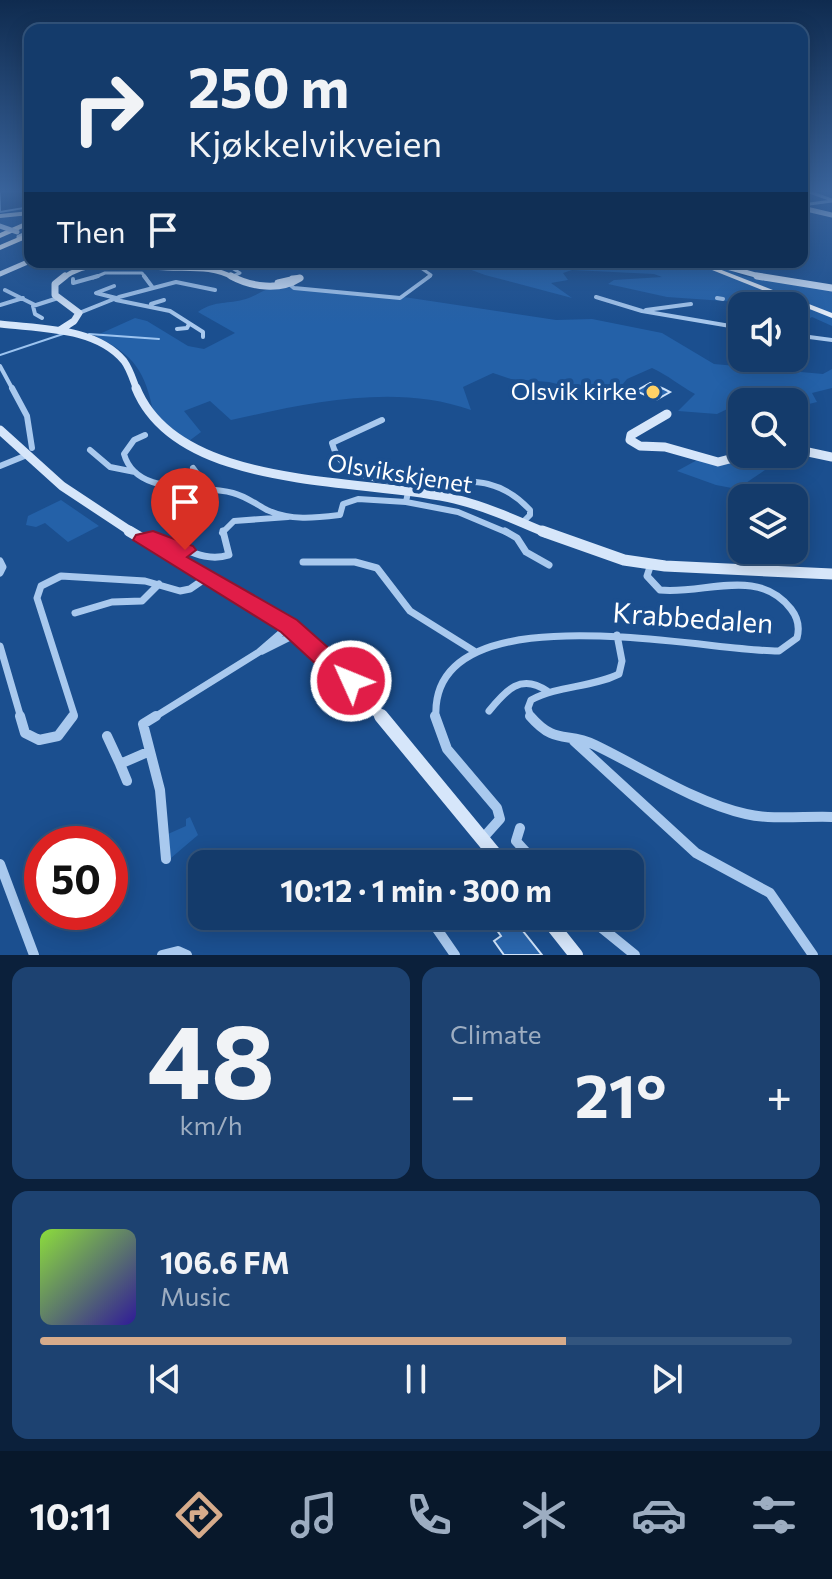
<!DOCTYPE html>
<meta charset="utf-8">
<style>
body{margin:0;font-family:Commissioner,sans-serif;background:#1d4271;color:#f1f3f6;height:100vh;display:flex;flex-direction:column;font-size:30px;white-space:nowrap}
*{box-sizing:border-box;margin:0}
p{font-size:26px;color:#9dadc1}
.icon{flex:none;width:44px;height:44px;fill:none;stroke:currentColor;stroke-width:2;stroke-linecap:round;stroke-linejoin:round}
.map{position:relative;height:955px;overflow:hidden}
.panel{display:flex;flex-direction:column;gap:12px;padding:12px;background:#0b203b;flex:1}
.panel>*{flex:none}
.guide{position:absolute;left:24px;top:24px;width:784px;height:244px;border-radius:16px;box-shadow:0 4px 20px #0003,0 0 0 2px #33557e;background:#143b6b;color:#f1f3f6;overflow:hidden}
.tools{position:absolute;left:728px;top:292px;display:grid;gap:16px}
.tools a{display:grid;place-items:center;width:80px;height:80px;border-radius:16px;background:#143b6b;box-shadow:0 4px 20px #0003,0 0 0 2px #33557e;font-size:40px}
.speed{position:absolute;left:24px;top:826px;display:flex;gap:16px;font-size:40px;font-weight:700;text-align:center}
.speed>*{display:grid;place-content:center;width:104px;height:104px;border-radius:50%;background:#143b6b;box-shadow:0 4px 20px #0003,0 0 0 2px #33557e;line-height:1}
.speed .limit{border:12px solid #d22;background:#fff;color:#111}
.pin{position:absolute;display:grid;place-items:center;width:68px;height:68px;color:#fff;margin:-82px -34px;border-radius:50% 50% 50% 0;rotate:-45deg;box-shadow:0 0 8px #0007}
.pin .icon{rotate:45deg}
.me{position:absolute;width:88px;margin:-44px;rotate:314deg;stroke-linejoin:round;filter:drop-shadow(0 0 6px #0008)}
.turn{display:flex;align-items:center;gap:28px;height:168px;padding:0 32px;font-size:36px}
.turn .icon{width:104px;height:104px;stroke-width:2.5}
.turn b{display:block;font-size:56px;line-height:68px}
.then{display:flex;align-items:center;height:76px;padding:0 32px;background:#0003;gap:16px;font-size:30px}
.big{font-size:60px;font-weight:700;line-height:1.1}
.panel .tile{flex:1;display:flex;flex-direction:column;justify-content:center;gap:12px;min-width:0;padding:0 28px;border-radius:16px;background:#1d4271}
.panel .dial{align-items:center;gap:0}
.dial b{font-size:104px;line-height:1}
.song{display:flex;align-items:center;gap:24px}
.cover{width:96px;height:96px;border-radius:12px;background:linear-gradient(135deg,hsl(90 70% 55%),hsl(250 70% 35%))}
.played{height:8px;border-radius:4px;background:linear-gradient(90deg,#d6ab8b 70%,#33557e 70%)}
.keys{display:flex;justify-content:space-around;direction:ltr}
.heat{display:flex;justify-content:space-between;align-items:center;font-size:44px;direction:ltr}
.panel .tiles{flex:1;display:grid;gap:12px;grid-template-columns:1fr 1fr}
.tile:last-child{grid-column:span 2}
.trip{position:absolute;left:188px;top:850px;width:456px;height:80px;border-radius:16px;background:#143b6b;box-shadow:0 4px 20px #0003,0 0 0 2px #33557e;font-weight:700;line-height:80px;text-align:center}
.tab-bar{display:flex;height:128px;justify-content:space-around;align-items:center;background:#08182b;color:#9dadc1}
.tab-bar .icon{width:56px;height:56px}
.tab-bar .selected{color:#d6ab8b}
.tab-bar b{font-size:36px;color:#f1f3f6}
.map>svg:first-child{display:block}
.green{fill:#2461a8}
.water{fill:#123a6d;stroke:#9cc4f0;stroke-width:2}
.lines{fill:none;stroke-linecap:round;stroke-linejoin:round}
.stream{stroke:#9cc4f0;stroke-width:2}
.building{fill:#2a66ad;stroke:#cfe3fa;stroke-width:2}
.street-far4{stroke:#a9c9ee;stroke-width:3}
.street-far3{stroke:#a9c9ee;stroke-width:4}
.street-far2{stroke:#a9c9ee;stroke-width:6}
.street-far1{stroke:#a9c9ee;stroke-width:7}
.street{stroke:#a9c9ee;stroke-width:10}
.secondary-far4{stroke:#d6e6fa;stroke-width:5}
.secondary-far3{stroke:#d6e6fa;stroke-width:7}
.secondary-far2{stroke:#d6e6fa;stroke-width:9}
.secondary-far1{stroke:#d6e6fa;stroke-width:11}
.secondary{stroke:#d6e6fa;stroke-width:14}
.primary{fill:#f0f6ff;fill-rule:evenodd}
.highway{fill:#fff;fill-rule:evenodd}
.secondary-bridge{stroke:#d6e6fa;stroke-width:5}
.route{fill:#e11d48;stroke:#92132f;stroke-width:2}
.poi-dot{fill:#ffd166;stroke:#1b4f8f;stroke-width:3}
.labels{text-anchor:middle;stroke-width:8;stroke-linejoin:round;paint-order:stroke}
.poi-label{font-size:24px;fill:#fff;stroke:#1b4f8f;text-anchor:end}
.street-label{font-size:24px;fill:#fff;stroke:#1b4f8f}
.near-street-label{font-size:28px;fill:#fff;stroke:#1b4f8f}
</style>
<div class="map">
<svg width="832" height="955" viewBox="0 0 832 955">
<rect width="100%" height="100%" fill="#1b4f8f"/>
<!-- green -->
<path class="green" d="M450,262h261l32,14 89,14v36l-20,-9 -10,5 -8,-3v-13l-127,-9 -59,-13 6,-4 48,-3 -8,-3 -82,-4 -9,3 5,7 -17,3 21,15 -87,-23z
M279,286l125,11 152,23 36,-1 70,14 52,31 109,10 9,-5v19l-20,5 5,9 -8,2 -59,-6 -33,16 -39,-3 17,-17c-16,-9 -26,-18 -43,-26l-25,11 -10,12 4,8 -72,-17 -38,-3 -18,-6 -30,14 8,23c-76,-27 -163,-7 -240,10l-21,-19 -26,10 17,21 -12,9 -35,-26c-9,-44 -19,-60 -59,-79l40,-18 12,3 41,25 16,3 31,-16 -37,-21c15,-11 27,-8 44,-12 14,-3 22,-12 37,-14z
M749,455l22,11 -34,23 -21,-4 -39,-14 22,-12z
M61,500l38,26 -31,16 -23,-19 -9,4 -10,-2 2,-9z
M190,817l8,18 -27,23 -3,-24 18,-8v-7z"/>
<!-- water -->
<path class="water" d="M30,190v17l-30,5v-21z"/>
<g class="lines">
<!-- stream -->
<path class="stream" d="M89,334l70,5
M0,355l63,-21"/>
</g>
<!-- building -->
<path class="building" d="M650,383l14,6 6,3 -14,8 -20,-9z
M508,916h3l31,39h-38l-10,-14 7,-5 -7,-10z"/>
<g class="lines">
<!-- street-far4 -->
<path class="street-far4" d="M804,190l28,10
M802,205l30,-4
M222,262l18,11 -7,3
M405,265l16,3 10,7 -4,3
M93,278l12,-5h37l4,5"/>
<!-- street-far3 -->
<path class="street-far3" d="M144,276l9,12
M73,279v4l25,-7
M288,283l6,5 106,10 30,-22
M114,286l-18,7 20,5
M5,290l30,15
M596,297l46,14 100,17
M717,298l6,1
M116,300l54,11 33,21v5
M151,304l13,-4
M0,305l23,-7
M646,310l45,-6
M79,313l40,-16 57,-15 39,8
M42,318l-7,-4 -2,-8 25,-8
M177,329l10,-1 2,-4
M794,335l38,5
M0,366l13,24"/>
<!-- street-far2 -->
<path class="street-far2" d="M12,388l15,28 5,32
M382,420l-50,23c16,59 113,30 156,41 16,4 31,14 42,26v5l-8,8
M145,435l-11,5 -10,14c12,43 75,30 109,39 12,3 23,11 34,17 24,11 48,8 73,5l3,-11 15,-5 48,3 2,-10
M90,450l20,17 25,5
M0,466l27,-11
M193,468l16,22
M406,502l52,10 50,21
M222,533l12,-12 54,-4"/>
<!-- street-far1 -->
<path class="street-far1" d="M505,531l12,7 9,14 23,13
M146,539c30,0 53,26 83,16l-6,-24
M0,561l3,6 -3,6
M303,562h52l22,6 33,43 64,40
M75,613l37,-11 30,-1 17,-17
M0,646l21,72
M262,651l36,-18
M489,711c17,-21 32,-38 58,-20
M73,718l1,-4 -37,-116 4,-12 20,-10 84,5 35,10 10,-2 16,-11
M153,718l106,-66 29,-25
M436,718c-8,-131 271,-66 343,-67l18,-13c3,-11 1,-20 -6,-29 -33,-43 -87,-14 -131,-19l-13,-14 4,-12
M531,718l-3,-10 3,-8c28,-15 60,-12 88,-26l3,-13 -5,-26"/>
<!-- street -->
<path class="street" d="M20,716l5,17 14,7 19,-4 15,-20
M156,716l-13,8 17,66 6,69
M435,716l12,33 50,59 3,11 -17,19
M530,716c26,30 36,15 65,29 46,22 101,58 151,69 26,6 59,2 86,3
M107,736l13,28 30,-13
M574,741l122,112 74,40 43,62
M120,764l7,17
M520,828l-4,13 21,23
M0,864l34,91
M428,916l27,39
M587,916l48,39
M331,923l10,-7
M162,955l16,-4 9,4"/>
<!-- secondary-far4 -->
<path class="secondary-far4" d="M802,208l30,7
M26,234l-7,3 11,1
M709,262l57,16
M0,274l30,-13
M63,278c30,-22 70,-12 104,-10 24,1 46,-2 67,10
M292,278h7"/>
<!-- secondary-far3 -->
<path class="secondary-far3" d="M231,276c20,11 49,15 69,2l-22,5
M757,276l75,12
M0,324c40,5 96,3 124,37 6,8 9,19 13,29
M60,330l14,-9 5,-8 -24,-18v-11l10,-8"/>
<!-- secondary-far2 -->
<path class="secondary-far2" d="M136,388c42,104 226,89 319,111 32,8 61,21 91,34
M667,414l-36,21 -1,5 10,6 25,1 53,15 31,-8
M0,430l62,56 71,47
M794,449l38,8"/>
<!-- secondary-far1 -->
<path class="secondary-far1" d="M129,531l152,90 31,24 71,73
M542,531l82,29 41,6 167,8"/>
<!-- secondary -->
<path class="secondary" d="M381,716l122,148
M545,916l31,39"/>
<!-- primary -->
<path class="primary" d="M692,262h9l131,51v5z"/>
<!-- highway -->
<path class="highway" d="M30,211v4l-30,3v-4z
M30,220v5l-30,13v-5z
M21,236l7,2 -28,12v-5z"/>
<!-- secondary-bridge -->
<path class="secondary-bridge" d="M0,226l17,6"/>
</g>
<!-- sky -->
<linearGradient id="sky" x2="0" y2="1"><stop stop-color="#0f2b4f"/><stop offset="0.59" stop-color="#39639b"/><stop offset="1" stop-color="#39639b" stop-opacity="0"/></linearGradient>
<rect width="832" height="324" fill="url(#sky)"/>
<!-- route -->
<path class="route" d="M153,531l40,15 3,4 -9,7 110,63 62,55 4,6 -4,7 -8,3 -9,-3 -61,-56 -148,-92 3,-5z"/>
<!-- markers -->
<circle class="poi-dot" cx="653" cy="392" r="8"/>
<g class="labels">
<!-- poi labels -->
<g class="poi-label">
<text x="637" y="400">Olsvik kirke</text>
</g>
<!-- street labels -->
<g class="street-label">
<text transform="translate(400 474) rotate(9)" y="8">Olsvikskjenet</text>
</g>
<!-- near-street labels -->
<g class="near-street-label">
<text transform="translate(693 618) rotate(4)" y="10">Krabbedalen</text>
</g>
</g>
</svg>
<div class="tools">
<a><svg class="icon" aria-label="sound" viewBox="0 0 24 24"><path d="M4 9h4l5-4v14l-5-4H4zM17 9q2 3 0 6"/></svg></a>
<a><svg class="icon" aria-label="search" viewBox="0 0 24 24"><circle cx="10" cy="10" r="6"/><path d="M15 15l6 6"/></svg></a>
<a><svg class="icon" aria-label="layers" viewBox="0 0 24 24"><path d="M12 4l9 5-9 5-9-5zM3 14l9 5 9-5"/></svg></a>
</div>
<div class="speed"><div class="limit">50</div></div>
<div class="pin" style="left:185px;top:550px;background:#d93025"><svg class="icon" aria-label="arrive" viewBox="0 0 24 24"><path d="M6 21V4h12l-3 4 3 4H6"/></svg></div>
<svg class="me" style="left:351px;top:681px" viewBox="-20 -20 40 40"><circle r="17" fill="#e11d48" stroke="#fff" stroke-width="3"/><path d="M0-11L8 9 0 5-8 9z" fill="#fff"/></svg>
<div class="trip">10:12 · 1 min · 300 m</div>
<div class="guide">
<div class="turn"><svg class="icon" aria-label="right" viewBox="0 0 24 24"><path d="M7 20v-9h11M14 6l5 5-5 5"/></svg><div><b>250 m</b>Kjøkkelvikveien</div></div>
<div class="then">Then<svg class="icon" aria-label="arrive" viewBox="0 0 24 24"><path d="M6 21V4h12l-3 4 3 4H6"/></svg></div>
</div>
</div>
<section class="panel">
<div class="tiles">
<div class="tile dial"><b>48</b><p>km/h</p></div>
<div class="tile"><p>Climate</p>
<div class="heat"><a>−</a><b class="big">21°</b><a>+</a></div>
</div>
<div class="tile">
<div class="song"><i class="cover"></i><div><b>106.6 FM</b><p>Music</p></div></div>
<div class="played"></div>
<div class="keys"><svg class="icon" aria-label="previous" viewBox="0 0 24 24"><path d="M18 5L8 12l10 7zM5 5v14"/></svg><svg class="icon" aria-label="pause" viewBox="0 0 24 24"><path d="M8 5v14M16 5v14"/></svg><svg class="icon" aria-label="next" viewBox="0 0 24 24"><path d="M6 5l10 7-10 7zM19 5v14"/></svg></div>
</div>
</div>
</section>
<nav class="tab-bar">
<b>10:11</b>
<svg class="icon selected" aria-label="directions" viewBox="0 0 24 24"><path d="M12 3l9 9-9 9-9-9zM9 14v-3h6M13 9l2 2-2 2"/></svg>
<svg class="icon" aria-label="music" viewBox="0 0 24 24"><path d="M9 18V5l10-2v13"/><circle cx="6" cy="18" r="3"/><circle cx="16" cy="16" r="3"/></svg>
<svg class="icon" aria-label="phone" viewBox="0 0 24 24"><path d="M5 4h4l2 5-3 2q2 4 5 5l2-3 5 2v4C11 20 4 13 5 4z"/></svg>
<svg class="icon" aria-label="climate" viewBox="0 0 24 24"><path d="M12 3v18M4 7l16 10M4 17L20 7"/></svg>
<svg class="icon" aria-label="car" viewBox="0 0 24 24"><path d="M5 17H2v-5l4-1 3-4h7l3 4 3 1v5h-3M9 17h6M6 11h13"/><circle cx="7" cy="17" r="2"/><circle cx="17" cy="17" r="2"/></svg>
<svg class="icon" aria-label="filters" viewBox="0 0 24 24"><path d="M4 7h16M4 17h16"/><circle cx="9" cy="7" r="2"/><circle cx="15" cy="17" r="2"/></svg>
</nav>
